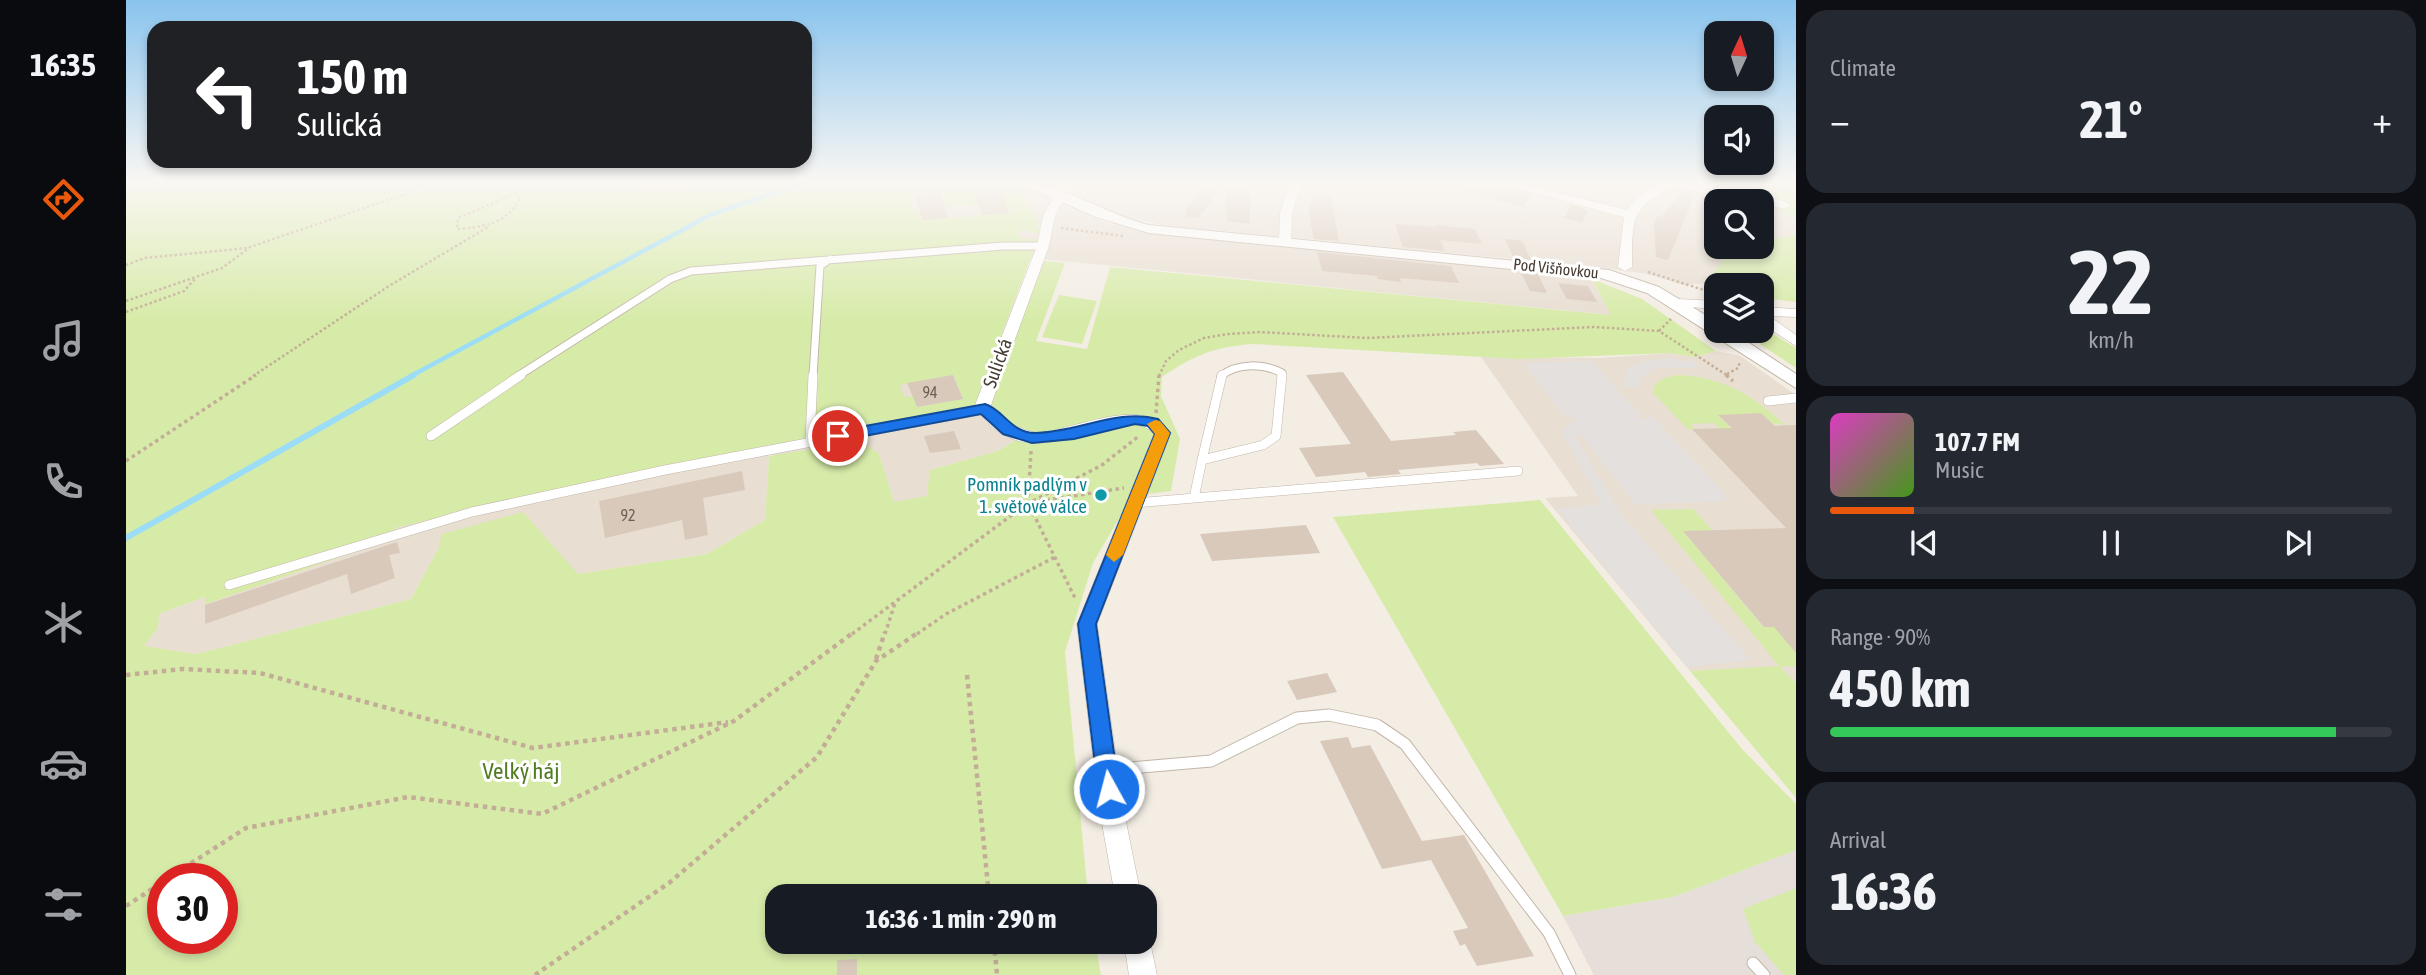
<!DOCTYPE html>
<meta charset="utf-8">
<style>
body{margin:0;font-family:"Asap Condensed",sans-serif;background:#242831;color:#f1f3f6;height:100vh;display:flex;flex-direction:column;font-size:26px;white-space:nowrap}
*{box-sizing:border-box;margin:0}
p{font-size:23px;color:#9ea1a6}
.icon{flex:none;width:38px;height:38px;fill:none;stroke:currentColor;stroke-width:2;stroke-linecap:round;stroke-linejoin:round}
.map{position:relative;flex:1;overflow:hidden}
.side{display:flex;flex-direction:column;gap:10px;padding:10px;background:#0d0f14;width:630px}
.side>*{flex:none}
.banner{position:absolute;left:21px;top:21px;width:665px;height:147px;border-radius:21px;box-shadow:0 4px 10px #0003;background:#202124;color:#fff;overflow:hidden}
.needle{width:46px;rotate:4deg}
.buttons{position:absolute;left:1578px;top:21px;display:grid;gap:14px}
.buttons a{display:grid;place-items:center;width:70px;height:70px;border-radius:14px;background:#171b24;box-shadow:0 4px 10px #0003;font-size:35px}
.speed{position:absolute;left:21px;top:863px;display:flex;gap:14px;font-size:35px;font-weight:700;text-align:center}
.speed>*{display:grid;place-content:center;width:91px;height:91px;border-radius:50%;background:#171b24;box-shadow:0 4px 10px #0003;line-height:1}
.speed .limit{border:10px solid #d22;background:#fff;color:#111}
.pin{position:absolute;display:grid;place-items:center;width:60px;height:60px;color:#fff;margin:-30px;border:4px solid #fff;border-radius:50%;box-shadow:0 2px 7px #0007}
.me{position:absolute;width:77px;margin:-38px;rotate:353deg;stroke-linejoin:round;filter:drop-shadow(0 0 5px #0008)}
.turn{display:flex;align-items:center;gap:24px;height:147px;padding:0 35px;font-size:32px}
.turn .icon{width:91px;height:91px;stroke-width:2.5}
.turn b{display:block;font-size:49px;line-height:60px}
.big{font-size:52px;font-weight:700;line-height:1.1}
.side .tile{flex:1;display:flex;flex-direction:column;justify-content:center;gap:10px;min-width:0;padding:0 24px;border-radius:21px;background:#242831}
.side .dial{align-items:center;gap:0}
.dial b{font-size:91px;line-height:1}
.song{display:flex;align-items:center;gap:21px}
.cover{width:84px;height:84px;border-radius:10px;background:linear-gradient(135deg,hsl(310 70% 55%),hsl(100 70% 35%))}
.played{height:7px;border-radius:4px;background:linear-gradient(90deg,#ea580c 15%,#363941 15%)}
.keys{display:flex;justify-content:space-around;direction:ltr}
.heat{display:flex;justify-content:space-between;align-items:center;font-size:38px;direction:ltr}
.charge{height:10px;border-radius:5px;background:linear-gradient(90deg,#34c759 90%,#363941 0)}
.trip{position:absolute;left:639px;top:884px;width:392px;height:70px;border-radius:21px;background:#171b24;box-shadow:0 4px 10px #0003;font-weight:700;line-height:70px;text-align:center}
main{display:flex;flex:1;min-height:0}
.tabs{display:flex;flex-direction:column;width:126px;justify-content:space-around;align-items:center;background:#090b0e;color:#9ea1a6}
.tabs .icon{width:49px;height:49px}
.tabs .active{color:#ea580c}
.tabs b{font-size:32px;color:#f1f3f6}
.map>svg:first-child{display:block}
.residential{fill:#e8ded2}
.industrial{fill:#e5ded9}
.green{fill:#d7eba9;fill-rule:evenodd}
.parking{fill:#e4e0dd}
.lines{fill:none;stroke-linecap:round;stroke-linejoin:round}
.stream-far1{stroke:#9bddf6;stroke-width:4.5}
.stream{stroke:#9bddf6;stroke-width:6}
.building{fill:#d9c9bb}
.service-far2-casing{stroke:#c3b6a9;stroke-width:9}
.service-far1-casing{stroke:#c3b6a9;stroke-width:10}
.service-casing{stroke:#c3b6a9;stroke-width:13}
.minor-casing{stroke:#c3b6a9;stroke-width:1}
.tertiary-casing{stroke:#c3b6a9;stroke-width:2}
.path-far2{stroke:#c3ad96;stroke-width:2.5;stroke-dasharray:2.5 2.5;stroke-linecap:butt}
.path-far1{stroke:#c3ad96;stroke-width:3.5;stroke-dasharray:3.5 3.5;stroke-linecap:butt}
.path{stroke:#c3ad96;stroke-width:4.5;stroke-dasharray:4.5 4.5;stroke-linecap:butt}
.service-far2{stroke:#fff;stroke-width:7}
.service-far1{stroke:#fff;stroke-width:9}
.service{stroke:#fff;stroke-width:11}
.minor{fill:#fff;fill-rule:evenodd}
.tertiary{fill:#fff;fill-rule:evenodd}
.route{fill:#1a73e8;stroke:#114b97;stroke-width:2}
.slow{fill:#f59e0b}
.culture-dot{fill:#0f9aa8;stroke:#fff;stroke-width:2.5}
.labels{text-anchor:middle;stroke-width:6;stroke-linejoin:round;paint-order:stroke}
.far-street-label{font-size:16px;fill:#463c33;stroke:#fff}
.number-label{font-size:16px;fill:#6b5f55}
.street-label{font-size:19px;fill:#463c33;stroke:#fff}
.culture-label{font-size:19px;fill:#0d838f;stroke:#fff;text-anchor:end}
.near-park-label{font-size:23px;fill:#517c22;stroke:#fff}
</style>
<main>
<nav class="tabs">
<b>16:35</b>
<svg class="icon active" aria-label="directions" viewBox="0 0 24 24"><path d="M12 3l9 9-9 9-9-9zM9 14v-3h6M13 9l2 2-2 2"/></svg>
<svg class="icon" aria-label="music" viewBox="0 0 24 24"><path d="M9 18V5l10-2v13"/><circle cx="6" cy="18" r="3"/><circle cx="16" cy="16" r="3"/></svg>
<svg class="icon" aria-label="phone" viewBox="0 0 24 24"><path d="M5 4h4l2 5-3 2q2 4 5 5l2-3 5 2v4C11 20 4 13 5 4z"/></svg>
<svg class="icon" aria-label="climate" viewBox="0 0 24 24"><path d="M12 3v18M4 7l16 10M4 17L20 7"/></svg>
<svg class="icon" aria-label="car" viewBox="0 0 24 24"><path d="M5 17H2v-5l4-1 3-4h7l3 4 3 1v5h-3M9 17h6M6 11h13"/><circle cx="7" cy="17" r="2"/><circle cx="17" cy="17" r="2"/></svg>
<svg class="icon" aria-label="filters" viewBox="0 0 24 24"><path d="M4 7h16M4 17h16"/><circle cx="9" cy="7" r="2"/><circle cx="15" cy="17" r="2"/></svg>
</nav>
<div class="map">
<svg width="1670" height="975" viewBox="0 0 1670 975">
<rect width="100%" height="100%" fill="#f3ede4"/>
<!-- residential -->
<path class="residential" d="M771,182h87l33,8 4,-4 81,35 44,12 443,42 23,40 -580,-57 -86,3 -48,-52z
M953,182h687l11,10 -3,16 22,11v16l-34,5v-39h-45v46h36l-2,7 -23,-2 -21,31 -23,2 -37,-11 -42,-6 -442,-43 -45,-10 -46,-21z
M867,350l14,1 11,78 -2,11 -18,11 -68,19 -2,26 -34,7 -15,-48h-110l-4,65 -58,34 -129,20 -139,-27 -28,52 -215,55 -53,-8 15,-18 1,-14 236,-86 235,-54 238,-110z
M1590,351l24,5 56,39v288l-17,-16 -89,4 -145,-173 33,-2 -97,-139 120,1 70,-5 24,4z"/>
<!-- industrial -->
<path class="industrial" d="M1670,850v125h-202l-31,-59 110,-19z"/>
<!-- green -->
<path class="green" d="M0,182h425l127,5 43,-5h291l9,4 -3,4 18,26 3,18 -16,-5 -6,5 5,5h16l-64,168 -344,67 -235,54 1,10 -10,3 -180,63 -1,-7 -46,17 -1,14 -14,18 52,8 215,-55 28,-52 3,-13 81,-22 55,62 129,-20 58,-34 4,-64 92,-15 18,13 15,48 33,-6 3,-26 68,-19 18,-11 2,-11 -22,-15 -8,-18 56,-135 21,2 -29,78 51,8 23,-82 501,48 -19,-36 50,20 74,52 -21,6 -24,-4 -153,6 -265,-15c-39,3 -59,11 -91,33l-1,19 19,43 -9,52 -39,5 -39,67 -28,89 23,244h-311v46h318l6,33h-244l-1,-16 -19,2v14h-711zM873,189l3,5 -5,1 5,12 10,1 -1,5 -87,7 -5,-9h-6l-2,-9 4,-1 -1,-6 27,-2 5,15 8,-4 25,2 -6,-15zM828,375l9,24 -46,8 -4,-11 -9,1 -4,-12zM37,878h59v60h-59z
M1640,182h30v37l-22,-11 3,-16z
M1670,235v67l-34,-4v-13l-45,1 -10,-3 21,-31 23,2 2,-7h9v-7z
M933,295l38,6 -15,43 -40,-7z
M1636,327l34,21v20l-56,-37h22z
M1552,375c45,2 75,20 107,50l-66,-9 13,13h-12l-6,-6 -23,1 4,5h-7l-35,-36 2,-9 9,-6z
M1414,500l202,249 54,55v46l-123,47 -110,19 -230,-399z
M1567,509l19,21 -28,2 79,95 33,-1v40l-16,1 16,16v115l-106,-127 89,-5 -128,-156z
M1670,888v87h-12l-29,-33 -12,-33z"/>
<!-- parking -->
<path class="parking" d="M1542,358l27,4 2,6h-43l-15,11 -1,10 -16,-3 6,-18 9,-5z
M1466,361l49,55 -9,1 14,2 4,-5 74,79 1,7 -13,2 -77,2 -55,-70 -5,2 48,81 128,143 -64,7 -130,-158 40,-4 2,-5 -37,-67 1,-5 8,-4 -2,-3 9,-1 -3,-3h-10l-42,-54z"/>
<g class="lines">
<!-- stream-far1 -->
<path class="stream-far1" d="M285,376l301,-162 95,-32"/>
<!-- stream -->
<path class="stream" d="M0,538l288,-163"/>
</g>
<!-- building -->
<path class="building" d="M1078,182h46v42l-23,-3 -2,-37 -26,33 -13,1v-9z
M1324,182h42l39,13 -7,12 -75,-19z
M873,189l10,24 -27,2 -9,-24z
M1557,191l12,3 -27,66 -12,-3 -2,-32 3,-9 4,1z
M1188,192l16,3 9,46 -25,-2 -6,-28z
M815,193l7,25 -25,2 -9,-25z
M1445,205l18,5 -7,12 -18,-4z
M1269,224l40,3 3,7 -3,-9 40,4 7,15 -42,-4 5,11 -42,-4z
M1379,239l17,2 9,19 -17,-2z
M1191,252l134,14 8,17 -59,-5 1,4 -23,-3 -1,-3 -55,-5z
M1395,273l17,1 9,19 -17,-2z
M1432,283l30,3 9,16 -30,-3z
M1217,372l48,69 65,-6 -3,-3 23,-2 28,34 -24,2 -3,-3 -79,7 3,4 -33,3 -3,-5 -49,5 -17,-29 52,-4 -45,-69z
M827,375l10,24 -46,8 -10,-24z
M1635,413l14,13 21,-1v228l-22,-26h-10l-81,-96 103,-3 -94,-99 40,-1 -14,-13z
M828,431l7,18 -31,4 -6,-17z
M616,471l3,19 -42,8 5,37 -23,5 -3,-20 -77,18 -6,-37z
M1180,525l14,28 -108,8 -12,-27z
M271,542l3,11 -11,2 6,23 -44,16 -4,-20 -142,50v-19z
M1201,673l10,19 -40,8 -10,-19z
M1222,737l4,11 18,-3 52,96 42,-6 70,121 -57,10 -12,-22 -5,2 -7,-15 15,-3 -37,-68 -49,9 -62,-128z
M731,959v16h-20v-15z"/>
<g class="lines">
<!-- service-far2 casing -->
<g class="service-far2-casing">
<path id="service-far2" d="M392,376l152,-97 21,-8 312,-25h40
M687,376l7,-110 10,-7
M1095,376c16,-13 43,-13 61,-3v3"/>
</g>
<!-- service-far1 casing -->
<g class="service-far1-casing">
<path id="service-far1" d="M1642,401l28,-3
M305,436l90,-61
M684,441l3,-66
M1076,460l20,-85
M1076,460l61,-15 13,-9 6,-61
M1068,498l8,-38
M1009,503l383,-32
M103,585l243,-73 193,-42 320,-61"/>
</g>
<!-- service casing -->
<g class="service-casing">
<path id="service" d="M981,770l104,-9 86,-43 32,-3 48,10 28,19 144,189 21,42
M1627,963l11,12"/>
</g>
<!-- minor casing -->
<g class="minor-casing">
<path id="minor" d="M1164,182h12l-10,31 -1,29 -6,4 -6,-4 1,-29z
M1368,182h21l112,28c8,-12 21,-22 35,-27 14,-5 117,12 129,22l-6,4c-36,-10 -74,-11 -110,-23 -46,23 -42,33 -43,81l-7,4 -7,-4 6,-50z
M930,193l10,2 -11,21 -6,30 -58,159c12,16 28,25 47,28 40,-4 105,-39 133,0l-74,191 26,183 18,89h-26l-16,-89 -22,-183 77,-190c-36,-39 -127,59 -179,-29l62,-159 6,-30z
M1552,299l39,2v8l-44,-3 -2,-3z
M1636,307l34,2v8l-27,-1 27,19v11l-34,-22z
M1018,932l6,10 7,33h-28l-5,-33h20z"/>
</g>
<!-- tertiary casing -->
<g class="tertiary-casing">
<path id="tertiary" d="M890,182c46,0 88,32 133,43l460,45 50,17 58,35v9h14l65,43v14l-149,-95 -46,-15 -452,-45 -53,-16z"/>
</g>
<!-- path-far2 -->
<path class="path-far2" d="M384,182l10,17c-14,25 -36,28 -63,30l1,-11 59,-25
M1644,182l6,7
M1663,182l7,5
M935,228l62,8
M0,265l19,-7 103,-10
M1522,272l59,19
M0,301l96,-33 28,-21 161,-55 15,-10
M0,312l58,-21 11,-12
M1533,331l12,-12
M1601,374l11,-6 2,-6
M127,376l136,-90 99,-59
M1033,376l7,-15 13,-11 25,-12 24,-4 32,-2 107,6 227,-11 65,4 69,45"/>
<!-- path-far1 -->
<path class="path-far1" d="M1600,375l7,6
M1030,413l3,-38
M905,451l-3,52 48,97
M0,461l130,-86
M907,501l69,-36 37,-29
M726,634l176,-131 96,-15
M759,634l10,-31
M791,634l29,-20 109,-57"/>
<!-- path -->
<path class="path" d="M750,659l9,-27
M0,675l57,-6 77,4 273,75 195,-26
M841,675l22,221
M42,878l78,-50 162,-31 134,17 192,-93 120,-89
M0,906l37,-24
M868,942l3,33
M409,975l134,-92 148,-126 59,-96 43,-29"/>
<!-- service-far2 -->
<use href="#service-far2" class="service-far2"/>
<!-- service-far1 -->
<use href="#service-far1" class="service-far1"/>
<!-- service -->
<use href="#service" class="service"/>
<!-- minor -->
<use href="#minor" class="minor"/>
<!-- tertiary -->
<use href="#tertiary" class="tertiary"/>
</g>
<!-- sky -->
<linearGradient id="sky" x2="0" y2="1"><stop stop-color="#89c4ee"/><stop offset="0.57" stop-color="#faf7f3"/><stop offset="1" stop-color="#faf7f3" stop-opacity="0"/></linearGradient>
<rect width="1670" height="319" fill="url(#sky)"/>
<!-- route -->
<path class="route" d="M859,404c19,6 26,29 50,29 41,0 83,-25 123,-14l12,14 -74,191 23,165 -3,7 -7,3 -8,-3 -3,-7 -20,-165 77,-190 -7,-8 -13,-2 -61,15 -42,4 -29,-9 -22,-20 -143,27 -8,-5 8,-5z"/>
<!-- slow -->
<path class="slow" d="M1029,420l5,1 10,12 -47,122 -9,7 -8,-7 49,-121 -8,-10z"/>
<!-- markers -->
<circle class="culture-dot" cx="975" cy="495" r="7"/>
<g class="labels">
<!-- far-street labels -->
<g class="far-street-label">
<text transform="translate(1430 268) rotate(6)" y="6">Pod Višňovkou</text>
</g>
<!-- number labels -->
<g class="number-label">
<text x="804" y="398">94</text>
<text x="502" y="521">92</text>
</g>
<!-- street labels -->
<g class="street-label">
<text transform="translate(871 363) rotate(-70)" y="7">Sulická</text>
</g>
<!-- culture labels -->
<g class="culture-label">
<text x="961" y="491">Pomník padlým v<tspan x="961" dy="22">1. světové válce</tspan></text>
</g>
<!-- near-park labels -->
<g class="near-park-label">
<text x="395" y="779">Velký háj</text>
</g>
</g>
</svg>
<div class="buttons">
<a><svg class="needle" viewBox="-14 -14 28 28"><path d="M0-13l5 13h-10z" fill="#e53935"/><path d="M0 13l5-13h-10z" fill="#9ea1a6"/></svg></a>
<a><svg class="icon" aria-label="sound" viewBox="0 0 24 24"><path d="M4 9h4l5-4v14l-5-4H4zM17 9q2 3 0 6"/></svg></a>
<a><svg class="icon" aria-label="search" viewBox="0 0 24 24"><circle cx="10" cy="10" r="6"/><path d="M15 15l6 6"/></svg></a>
<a><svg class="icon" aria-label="layers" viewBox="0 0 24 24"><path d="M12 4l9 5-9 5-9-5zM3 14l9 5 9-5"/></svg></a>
</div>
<div class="speed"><div class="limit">30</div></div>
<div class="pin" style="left:712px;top:436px;background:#d93025"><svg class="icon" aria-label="arrive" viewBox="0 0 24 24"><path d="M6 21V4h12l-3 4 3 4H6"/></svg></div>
<svg class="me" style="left:983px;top:789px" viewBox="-20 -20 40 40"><circle r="17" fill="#1a73e8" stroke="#fff" stroke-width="3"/><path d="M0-11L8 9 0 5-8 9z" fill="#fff"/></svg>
<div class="trip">16:36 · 1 min · 290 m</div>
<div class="banner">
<div class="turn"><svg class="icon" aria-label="left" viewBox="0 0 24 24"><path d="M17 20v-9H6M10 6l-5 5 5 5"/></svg><div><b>150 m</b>Sulická</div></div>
</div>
</div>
<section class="side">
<div class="tile"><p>Climate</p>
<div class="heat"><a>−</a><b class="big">21°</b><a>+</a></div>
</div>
<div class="tile dial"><b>22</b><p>km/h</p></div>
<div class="tile">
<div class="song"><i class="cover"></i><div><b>107.7 FM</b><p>Music</p></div></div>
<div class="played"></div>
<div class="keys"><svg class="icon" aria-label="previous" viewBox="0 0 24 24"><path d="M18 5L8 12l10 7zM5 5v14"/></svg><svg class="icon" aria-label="pause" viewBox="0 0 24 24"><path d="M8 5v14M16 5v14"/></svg><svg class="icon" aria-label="next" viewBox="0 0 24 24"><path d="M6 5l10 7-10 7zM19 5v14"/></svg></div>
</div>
<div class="tile"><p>Range · 90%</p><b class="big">450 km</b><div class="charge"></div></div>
<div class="tile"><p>Arrival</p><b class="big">16:36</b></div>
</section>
</main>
